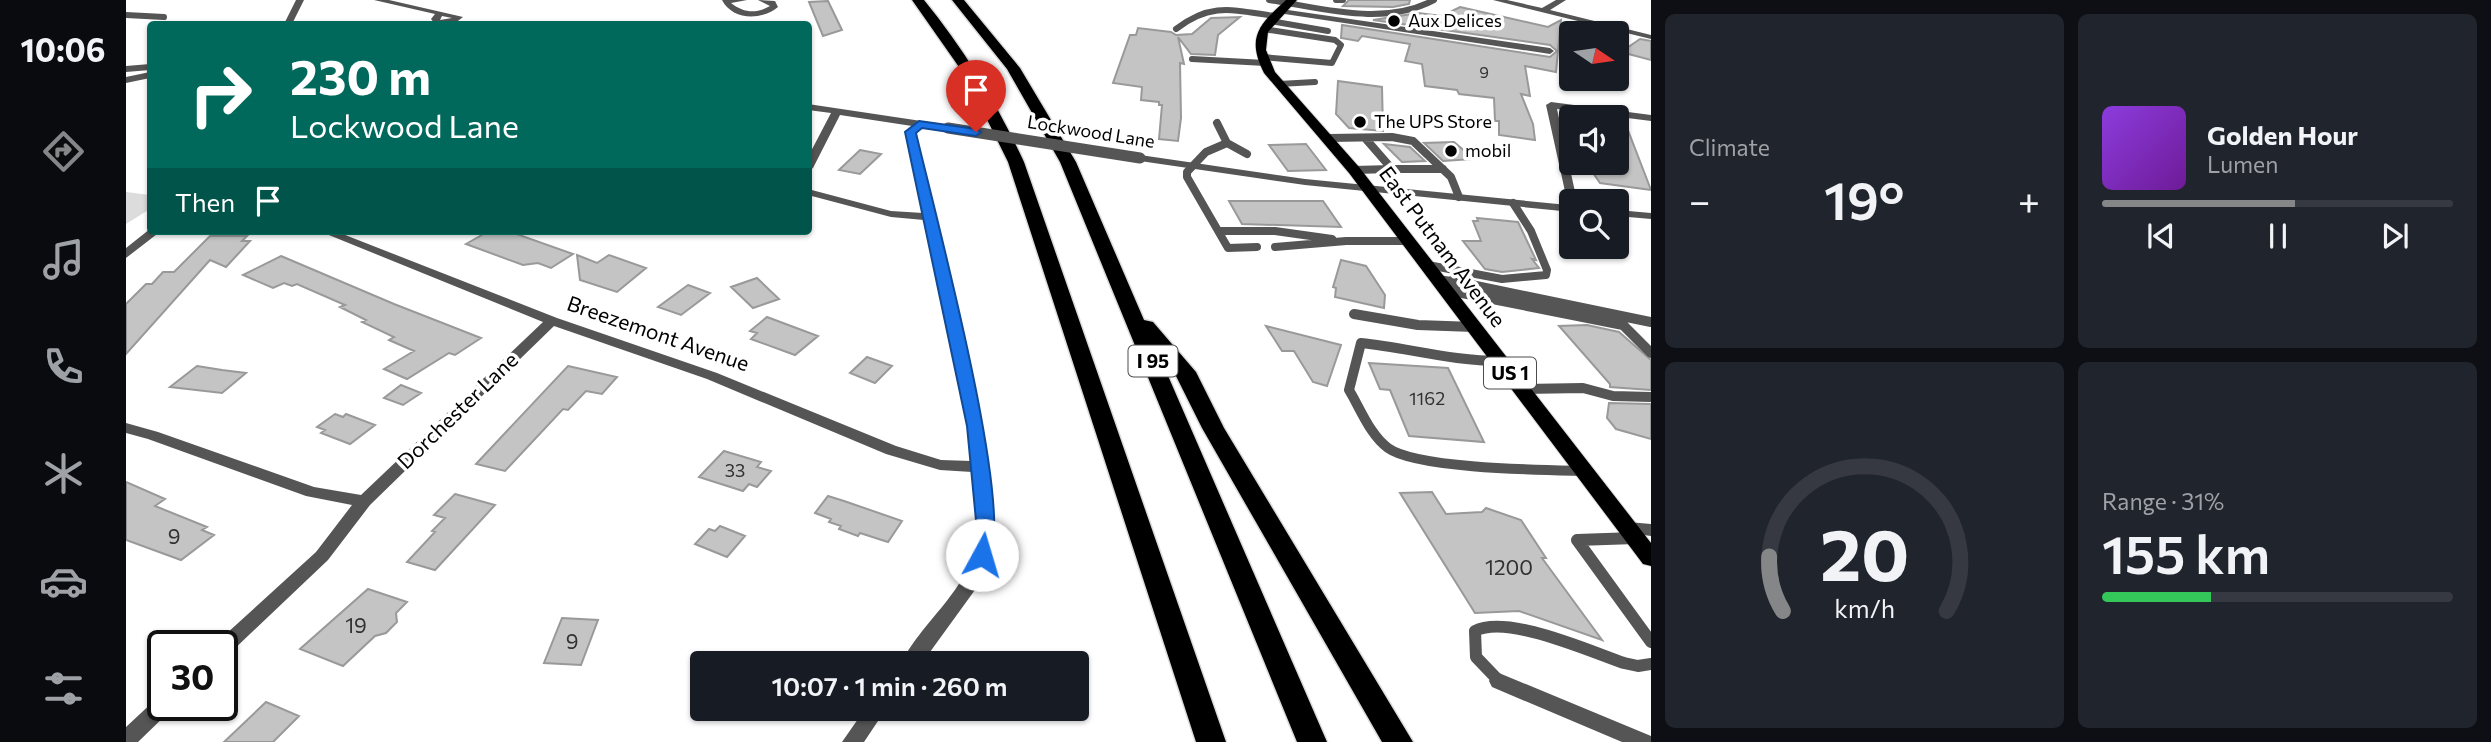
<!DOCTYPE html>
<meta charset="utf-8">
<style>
body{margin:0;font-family:Commissioner,sans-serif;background:#20242c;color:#f1f3f6;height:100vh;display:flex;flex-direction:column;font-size:26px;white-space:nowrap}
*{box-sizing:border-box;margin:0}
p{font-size:23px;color:#9ea1a6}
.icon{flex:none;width:38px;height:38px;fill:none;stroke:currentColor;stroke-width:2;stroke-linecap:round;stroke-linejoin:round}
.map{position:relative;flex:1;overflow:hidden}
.side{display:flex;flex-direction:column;gap:14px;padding:14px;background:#0d0f14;width:840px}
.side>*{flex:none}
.top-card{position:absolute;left:21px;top:21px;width:665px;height:214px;border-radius:7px;box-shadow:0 2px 5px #0004;background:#00695c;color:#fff;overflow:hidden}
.needle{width:46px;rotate:103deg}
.tools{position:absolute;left:1433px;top:21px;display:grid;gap:14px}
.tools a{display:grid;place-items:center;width:70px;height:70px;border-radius:7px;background:#171b24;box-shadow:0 2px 5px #0004;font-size:35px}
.speed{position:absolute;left:21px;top:630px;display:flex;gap:14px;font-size:35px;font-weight:700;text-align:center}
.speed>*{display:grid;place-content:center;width:91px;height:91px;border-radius:50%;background:#171b24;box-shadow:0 2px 5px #0004;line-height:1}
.speed .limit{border:4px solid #111;border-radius:10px;background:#fff;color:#111}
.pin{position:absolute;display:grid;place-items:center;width:60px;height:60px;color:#fff;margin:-72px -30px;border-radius:50% 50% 50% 0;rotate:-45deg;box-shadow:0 0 7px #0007}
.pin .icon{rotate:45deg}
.me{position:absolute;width:77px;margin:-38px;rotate:6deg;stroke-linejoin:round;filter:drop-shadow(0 0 5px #0008)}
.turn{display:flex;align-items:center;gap:24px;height:147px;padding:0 28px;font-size:32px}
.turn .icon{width:91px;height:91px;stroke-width:2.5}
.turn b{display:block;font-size:49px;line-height:60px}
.then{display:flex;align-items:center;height:66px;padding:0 28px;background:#0003;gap:14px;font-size:26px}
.big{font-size:52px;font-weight:600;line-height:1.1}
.side .tile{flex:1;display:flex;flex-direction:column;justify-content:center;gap:10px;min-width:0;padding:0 24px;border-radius:10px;background:#20242c}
.side .dial{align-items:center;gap:0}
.dial svg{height:182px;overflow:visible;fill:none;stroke:#363941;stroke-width:7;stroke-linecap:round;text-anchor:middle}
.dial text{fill:#f1f3f6;stroke:none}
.song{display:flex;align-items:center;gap:21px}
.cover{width:84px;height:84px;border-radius:10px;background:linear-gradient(135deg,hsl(270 70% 55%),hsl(280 70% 35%))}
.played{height:7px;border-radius:4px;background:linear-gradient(90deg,#858687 55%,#363941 55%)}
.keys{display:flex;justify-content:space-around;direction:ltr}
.heat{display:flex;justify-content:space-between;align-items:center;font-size:38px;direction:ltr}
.charge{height:10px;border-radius:5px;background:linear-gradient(90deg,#34c759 31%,#363941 0)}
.side .tiles{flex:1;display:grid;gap:14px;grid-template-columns:repeat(2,1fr)}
.trip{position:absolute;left:564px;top:651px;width:399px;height:70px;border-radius:7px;background:#171b24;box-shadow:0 2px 5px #0004;font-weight:600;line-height:70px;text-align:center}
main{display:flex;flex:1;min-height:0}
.menu{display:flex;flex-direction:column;width:126px;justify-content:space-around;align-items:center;background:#090b0e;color:#9ea1a6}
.menu .icon{width:49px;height:49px}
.menu .selected{color:#858687}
.menu b{font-size:32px;color:#f1f3f6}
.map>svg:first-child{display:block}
.green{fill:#dcdcdc}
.building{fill:#c4c4c4;stroke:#999;stroke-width:2}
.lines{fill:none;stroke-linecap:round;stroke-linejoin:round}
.primary-casing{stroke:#dbdbdb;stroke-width:2}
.motorway-casing{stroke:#dbdbdb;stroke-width:3}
.service-far3{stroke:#555;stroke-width:6}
.service-far2{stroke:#555;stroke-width:8}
.service-far1{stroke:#555;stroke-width:10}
.service{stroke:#555;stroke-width:12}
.minor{fill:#555;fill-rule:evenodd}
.primary{fill:#000;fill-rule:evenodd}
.motorway{fill:#000;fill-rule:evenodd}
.minor-bridge{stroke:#555;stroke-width:11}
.route{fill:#1a73e8;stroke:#114b97;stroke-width:2}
.poi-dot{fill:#000;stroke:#fff;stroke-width:2.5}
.labels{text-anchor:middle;stroke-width:7;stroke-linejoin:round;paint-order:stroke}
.far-number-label{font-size:16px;fill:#313131}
.far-poi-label{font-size:18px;fill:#000;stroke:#fff;text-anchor:start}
.far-street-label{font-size:18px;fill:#000;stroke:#fff}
.number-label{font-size:18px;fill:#313131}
.shield{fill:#fff;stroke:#4c4c4c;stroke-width:2}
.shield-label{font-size:19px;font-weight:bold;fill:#000}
.street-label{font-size:21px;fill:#000;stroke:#fff}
.near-number-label{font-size:21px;fill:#313131}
</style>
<main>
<nav class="menu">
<b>10:06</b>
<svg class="icon selected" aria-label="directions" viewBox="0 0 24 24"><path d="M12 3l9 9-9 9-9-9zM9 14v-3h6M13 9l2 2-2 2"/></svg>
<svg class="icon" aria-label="music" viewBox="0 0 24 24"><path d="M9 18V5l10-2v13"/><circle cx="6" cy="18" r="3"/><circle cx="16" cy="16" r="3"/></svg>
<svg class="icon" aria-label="phone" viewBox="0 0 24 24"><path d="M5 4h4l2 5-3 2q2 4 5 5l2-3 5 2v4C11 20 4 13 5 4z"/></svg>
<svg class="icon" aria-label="climate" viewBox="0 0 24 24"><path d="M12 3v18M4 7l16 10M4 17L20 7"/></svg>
<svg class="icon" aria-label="car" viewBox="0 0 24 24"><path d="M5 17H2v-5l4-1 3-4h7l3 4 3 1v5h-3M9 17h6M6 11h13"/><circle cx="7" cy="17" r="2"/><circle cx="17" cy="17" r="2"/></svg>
<svg class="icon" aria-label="filters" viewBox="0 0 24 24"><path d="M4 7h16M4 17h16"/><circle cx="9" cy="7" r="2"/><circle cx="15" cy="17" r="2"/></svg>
</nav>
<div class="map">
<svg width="1525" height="742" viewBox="0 0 1525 742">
<rect width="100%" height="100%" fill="#fff"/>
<!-- green -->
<path class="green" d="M0,192l24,3v14l-24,15z"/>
<!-- building -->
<path class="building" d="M1223,0h61l-1,4 -16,3 -50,-1z
M702,1l14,29 -19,6 -14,-34z
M1334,7l88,20 13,-7 -5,52 -31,-6 5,30 -9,-2 12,30 2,16 -36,-5v-14h-4l-1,-23 -35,-4 -2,-4 -32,-4 -3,-22 -17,-3 5,-17 -48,-8 -4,5 -17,-3 1,-13 208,32 7,-6 -7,-6 -177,-25 45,-7 24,3z
M1114,17l-22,18 -3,20 -24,-1 -13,-17 6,27 -4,-1 1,55 -3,23 -19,-2 3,-34h-3v-3l-18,-2 1,-13 -29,-4 17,-48h6l2,-7 33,4 5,3 16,-1 19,-16z
M1514,39l11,2v19l-30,-8z
M1212,81l44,6 1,44 -34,-3 -13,-14z
M1491,119l7,1 27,70 -51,-7 -13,-19 30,4z
M1328,142l20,17 -31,2 -19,-18z
M1180,144l20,26 -38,1 -19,-26z
M1258,144l26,3 15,14 -23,1z
M734,150l21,4 -21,20 -21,-4z
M1103,201h94l18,26 -99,-3z
M1351,218l41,4 18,38 -4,-1 7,9 -37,4 -17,-3 -22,-28h18l-8,-20h5z
M363,231h19l65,23 -22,14 -13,-5 -15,2 -57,-21z
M84,236h37l-5,5h8l-24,26 -16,-7 -84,94v-50l20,-20h6l11,-12h11z
M451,255l20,8 12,-8 37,13 -29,24 -37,-12z
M155,256l113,48 87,34 -26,17 -6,-2 -42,26 -23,-10 30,-18 -25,-11 5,-3 -32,-15 4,-2 -26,-13 5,-2 -48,-21 -5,2 -8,-3 -11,5 -30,-13z
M1215,260l25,6 19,29 -1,13 -49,-11 1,-9 -3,-1z
M631,278l22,21 -26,9 -22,-21z
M562,285l22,8 -29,22 -23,-8z
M641,317l32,12 19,7 -23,19 -44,-16 6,-6 -7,-2z
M1461,325l32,7 32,28v30l-41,-3v-3l-51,-58z
M1140,326l75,19 -14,41 -14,-4 -19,-31h-12z
M741,357l25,9 -17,17 -25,-10z
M1243,363l79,5 36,74 -75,-6 -19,-46 -10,-1z
M71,366l25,4 24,3 -24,20 -52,-6z
M442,366l49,11 -15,17 -16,-3 -18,19 -5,-1 -58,62 -29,-7z
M275,385l20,8 -18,12 -19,-7z
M1483,403l42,1v35l-35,-10 -9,-11z
M209,414l8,3 3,-3 29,11 -25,19 -29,-11 4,-3 -8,-3z
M598,451l37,11 -4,5 14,4 -14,16 -8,-3 -6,7 -44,-14z
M0,482l39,17 -10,7 52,21 -5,3 12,5 -33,25 -55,-20z
M1306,492l14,22 36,-2 4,-4 35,12 25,38h-4l60,82 -83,-29 -44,2 -75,-120z
M329,494l40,11 -60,65 -28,-8 28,-30 -3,-1 13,-13 -11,-3z
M702,496l16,5 58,20 -14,21 -28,-9 -2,3 -19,-7 2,-3 -12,-4 2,-3 -16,-6z
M594,526l25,10 -18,21 -32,-13 14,-15 6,2z
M242,589l39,13 -11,11 1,9 -11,11 -11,3 -32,30 -43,-17z
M436,618l36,2 -17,45 -37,-2z
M140,702l33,14 -26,26h-49z"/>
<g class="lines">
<!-- primary casing -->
<g class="primary-casing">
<path id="primary" d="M1160,0h11l-29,32 -2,18 9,22 84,95 292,376v23l-8,-2 -294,-391 -85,-100c-18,-36 -5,-48 22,-73z"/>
</g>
<!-- motorway casing -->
<g class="motorway-casing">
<path id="motorway" d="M786,0h12c41,50 73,104 100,162l202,580h-30l-188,-580 -42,-85z
M826,0h12l56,68 56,94 68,158 9,2 43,50 28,56 189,314h-31l-180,-314 -27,-54 -16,-19 168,387h-30l-237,-580 -53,-93z"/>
</g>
<!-- service-far3 -->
<path class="service-far3" d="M1143,0c54,8 114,27 165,0
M1210,0h7
M0,15l38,2
M1144,21l58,10
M1050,29c35,-27 57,-19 98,-13
M1136,57l70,6 9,-18 -6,-5 -72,-11
M1066,59l73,4
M1153,84l36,-2
M1091,122l1,3"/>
<!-- service-far2 -->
<path class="service-far2" d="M1091,123l10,20 20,11
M1203,138l63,-1 21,4 38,36 8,20
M1101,143l-21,9 -19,20v5l41,71 29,-1
M1266,169h51
M1228,170l38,-1 -27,-31
M1093,231h56l57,8
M1149,247l71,-6h63
M1302,265l74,14 44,-4 1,-5 -16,-39 -18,-28
M1312,279l26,4"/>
<!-- service-far1 -->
<path class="service-far1" d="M1326,281l199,41
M1321,290l176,35 28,28
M1228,314l64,11 56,2
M1374,361c-47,0 -92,-13 -139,-18l-12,47c11,18 21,45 39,58 29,21 156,22 196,23
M1396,389l61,-1 30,8 38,1"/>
<!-- service -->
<path class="service" d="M1451,540l74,102
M1451,540l58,-2
M1373,681l-23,-24 -1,-26c32,-17 114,20 149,32l14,3 13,-2"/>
<!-- minor -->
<path class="minor" d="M170,0h8l-12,24h-8z
M248,0h15l74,17 -9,7h-19l-4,-5 4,-5zM316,16l10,2 -12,2z
M596,0h25l-16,3c13,10 25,11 39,3l-12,-6 17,1 3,6c-17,14 -46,13 -56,-7z
M1367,0h14l35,8 14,-8h10l-16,10 101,25v4z
M1155,9l269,39 4,3 -4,3 -272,-41v-4z
M24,64v6l-24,2v-6z
M24,72v6l-24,5v-6z
M1425,102l100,13v6l-94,-12 20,92h-5v11l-267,-27 -165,-24 -5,-3 5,-3 165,24 263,26 -22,-100z
M682,104l140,21 5,3 -5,3 -26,-4 -6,6 66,293 12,105 -3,24 -11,28 -58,80h-21c24,-46 73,-76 76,-131 2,-19 -3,-41 -5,-60l-32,-2 -54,-16 -179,-75 -153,-53 -184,179 -42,55 -99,94 -7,2v-10h-8l1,-2 101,-92 36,-47 -46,-9 -158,-57 -22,-6v-10l32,9 156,55 47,8 182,-173 -224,-91h16l222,87 160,55 179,73 45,14 30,1 -3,-35 -44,-206 -33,-3 -83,-22v-6l83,22 32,2 -17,-80 6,-7 -72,-11 -27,53 -5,3v-14l23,-44 -23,-3z
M1491,210l34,3v6l-34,-3z
M24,229v2h11l-35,27v-10z
M1502,522l23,2v12l-29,-4 -2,-4 2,-4z
M1373,673l152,63v6h-29l-130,-55 -3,-6 3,-6z
M37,697v8h10l-3,6 -32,31h-12v-15l30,-28z
M739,709h21l-22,33h-22z"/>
<!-- primary -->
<use href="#primary" class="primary"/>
<!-- motorway -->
<use href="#motorway" class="motorway"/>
<!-- minor-bridge -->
<path class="minor-bridge" d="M822,128l192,30"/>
</g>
<!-- route -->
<path class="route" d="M793,121l57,8 5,3 -5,4 -54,-8 -6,5c16,69 100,379 73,427l-7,2 -7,-2 -3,-5 5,-24 -10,-105 -62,-294z"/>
<!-- markers -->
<g class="poi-dot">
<circle cx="1268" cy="21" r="7"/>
<circle cx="1234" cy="122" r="7"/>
<circle cx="1325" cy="151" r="7"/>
</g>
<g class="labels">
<!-- far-number labels -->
<g class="far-number-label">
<text x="1358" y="78">9</text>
</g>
<!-- far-poi labels -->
<g class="far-poi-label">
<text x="1282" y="27">Aux Delices</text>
<text x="1248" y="128">The UPS Store</text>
<text x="1339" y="157">mobil</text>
</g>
<!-- far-street labels -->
<g class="far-street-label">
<text transform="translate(965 132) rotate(9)" y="6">Lockwood Lane</text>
</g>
<!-- number labels -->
<g class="number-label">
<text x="1301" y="405">1162</text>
<text x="609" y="477">33</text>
</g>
<!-- shield labels -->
<g class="shield">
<rect x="1002.5" y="345.5" width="49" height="31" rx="5"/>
<rect x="1358" y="357.5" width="52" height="31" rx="5"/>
</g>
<g class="shield-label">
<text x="1027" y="368">I 95</text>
<text x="1384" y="380">US 1</text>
</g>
<!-- street labels -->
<g class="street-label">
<text transform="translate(1316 247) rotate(53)" y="7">East Putnam Avenue</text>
<text transform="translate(532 334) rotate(19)" y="7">Breezemont Avenue</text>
<text transform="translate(332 411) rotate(-44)" y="7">Dorchester Lane</text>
</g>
<!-- near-number labels -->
<g class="near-number-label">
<text x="48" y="544">9</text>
<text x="1383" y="575">1200</text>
<text x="230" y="633">19</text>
<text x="446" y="649">9</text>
</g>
</g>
</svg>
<div class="tools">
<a><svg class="needle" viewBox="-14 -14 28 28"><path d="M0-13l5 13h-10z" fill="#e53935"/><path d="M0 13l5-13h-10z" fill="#9ea1a6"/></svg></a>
<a><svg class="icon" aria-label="sound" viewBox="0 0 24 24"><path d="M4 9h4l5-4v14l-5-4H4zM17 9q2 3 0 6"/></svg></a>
<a><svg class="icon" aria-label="search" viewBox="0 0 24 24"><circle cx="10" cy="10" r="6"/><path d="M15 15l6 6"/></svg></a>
</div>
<div class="speed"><div class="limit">30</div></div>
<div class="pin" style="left:850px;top:132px;background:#d93025"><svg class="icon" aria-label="arrive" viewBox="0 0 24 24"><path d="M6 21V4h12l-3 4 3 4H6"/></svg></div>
<svg class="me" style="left:856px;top:555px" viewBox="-20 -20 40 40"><circle r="19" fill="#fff"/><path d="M0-13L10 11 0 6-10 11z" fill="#1a73e8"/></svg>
<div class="trip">10:07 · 1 min · 260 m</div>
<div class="top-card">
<div class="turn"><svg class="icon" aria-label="right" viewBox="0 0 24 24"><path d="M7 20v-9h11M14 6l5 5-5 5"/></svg><div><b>230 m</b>Lockwood Lane</div></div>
<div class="then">Then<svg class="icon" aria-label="arrive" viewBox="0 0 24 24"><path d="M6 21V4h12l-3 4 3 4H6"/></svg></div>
</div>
</div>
<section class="side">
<div class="tiles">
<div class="tile"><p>Climate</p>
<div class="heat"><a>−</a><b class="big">19°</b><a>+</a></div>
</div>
<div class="tile">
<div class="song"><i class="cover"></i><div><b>Golden Hour</b><p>Lumen</p></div></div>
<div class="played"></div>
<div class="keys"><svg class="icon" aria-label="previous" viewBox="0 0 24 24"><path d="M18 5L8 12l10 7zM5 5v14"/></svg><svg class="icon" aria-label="pause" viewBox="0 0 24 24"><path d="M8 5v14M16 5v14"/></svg><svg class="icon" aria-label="next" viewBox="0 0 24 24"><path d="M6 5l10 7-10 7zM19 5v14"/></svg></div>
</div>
<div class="tile dial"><svg viewBox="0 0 100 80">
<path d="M14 69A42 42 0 1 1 86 69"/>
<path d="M14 69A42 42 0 0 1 8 45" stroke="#858687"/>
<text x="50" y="56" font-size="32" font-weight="700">20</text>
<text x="50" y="72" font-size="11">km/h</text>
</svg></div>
<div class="tile"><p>Range · 31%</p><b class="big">155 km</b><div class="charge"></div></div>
</div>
</section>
</main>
